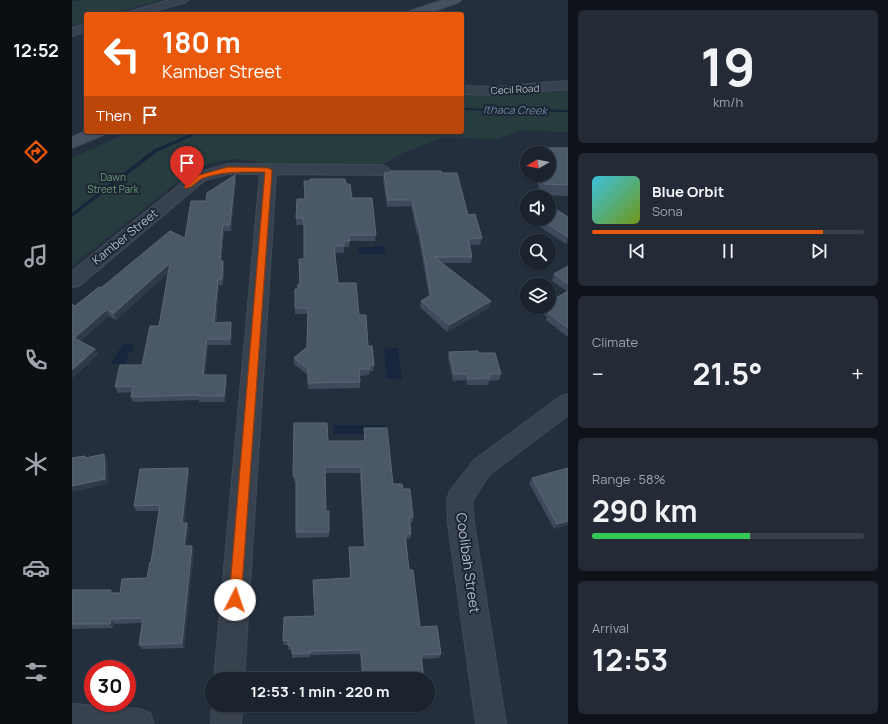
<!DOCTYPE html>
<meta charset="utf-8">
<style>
body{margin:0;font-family:Manrope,sans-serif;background:#242b36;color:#f1f3f6;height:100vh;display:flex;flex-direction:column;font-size:15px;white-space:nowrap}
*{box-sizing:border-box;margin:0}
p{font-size:13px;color:#a0a4aa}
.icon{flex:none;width:22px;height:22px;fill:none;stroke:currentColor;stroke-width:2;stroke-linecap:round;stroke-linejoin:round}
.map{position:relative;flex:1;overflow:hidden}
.side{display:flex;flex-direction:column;gap:10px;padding:10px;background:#0f1319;width:320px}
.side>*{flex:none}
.hud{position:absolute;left:12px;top:12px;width:380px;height:122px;border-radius:4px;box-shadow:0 1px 3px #0004,0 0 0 1px #39404a;background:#ea580c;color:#fff;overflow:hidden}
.needle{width:26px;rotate:260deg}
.tools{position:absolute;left:448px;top:146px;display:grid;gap:8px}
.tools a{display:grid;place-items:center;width:36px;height:36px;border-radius:50%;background:#1b232e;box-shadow:0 1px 3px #0004,0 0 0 1px #39404a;font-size:20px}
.speed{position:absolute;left:12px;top:660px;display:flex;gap:8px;font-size:20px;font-weight:700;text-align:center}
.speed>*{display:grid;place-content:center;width:52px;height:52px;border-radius:50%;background:#1b232e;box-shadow:0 1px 3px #0004,0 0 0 1px #39404a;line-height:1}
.speed .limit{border:6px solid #d22;background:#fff;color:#111}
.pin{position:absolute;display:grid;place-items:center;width:34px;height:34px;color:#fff;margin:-41px -17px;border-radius:50% 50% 50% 0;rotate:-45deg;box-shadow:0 0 4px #0007}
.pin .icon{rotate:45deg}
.me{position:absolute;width:44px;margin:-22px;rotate:4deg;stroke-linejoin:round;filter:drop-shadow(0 0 3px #0008)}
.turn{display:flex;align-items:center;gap:14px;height:84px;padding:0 12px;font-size:18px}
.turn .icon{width:52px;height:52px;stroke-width:2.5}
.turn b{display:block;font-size:28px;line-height:34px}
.then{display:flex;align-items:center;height:38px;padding:0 12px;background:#0003;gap:8px;font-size:15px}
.big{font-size:30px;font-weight:700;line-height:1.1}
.side .widget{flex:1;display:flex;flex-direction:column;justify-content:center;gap:6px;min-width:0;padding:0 14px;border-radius:6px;background:#242b36}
.side .dial{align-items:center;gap:0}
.dial b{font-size:52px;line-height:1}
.song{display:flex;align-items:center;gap:12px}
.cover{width:48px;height:48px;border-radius:6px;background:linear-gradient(135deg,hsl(190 70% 55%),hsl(80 70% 35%))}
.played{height:4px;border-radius:2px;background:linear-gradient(90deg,#ea580c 85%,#39404a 85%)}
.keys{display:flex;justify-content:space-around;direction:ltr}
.heat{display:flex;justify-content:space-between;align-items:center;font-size:22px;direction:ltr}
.charge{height:6px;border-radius:3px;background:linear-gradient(90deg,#34c759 58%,#39404a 0)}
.trip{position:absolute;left:133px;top:672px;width:230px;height:40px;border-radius:20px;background:#1b232e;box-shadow:0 1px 3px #0004,0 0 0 1px #39404a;font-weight:700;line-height:40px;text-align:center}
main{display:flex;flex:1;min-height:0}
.tabs{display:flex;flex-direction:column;width:72px;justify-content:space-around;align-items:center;background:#0b0e12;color:#a0a4aa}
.tabs .icon{width:28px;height:28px}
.tabs .active{color:#ea580c}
.tabs b{font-size:18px;color:#f1f3f6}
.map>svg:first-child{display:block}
.green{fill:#263c3f}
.water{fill:#17263c}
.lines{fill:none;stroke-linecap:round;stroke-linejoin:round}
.stream{fill:#17263c;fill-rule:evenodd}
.street-casing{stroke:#414a57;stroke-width:2}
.secondary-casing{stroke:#414a57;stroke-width:2}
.street{fill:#38414e;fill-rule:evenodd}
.secondary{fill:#465061;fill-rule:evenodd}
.wall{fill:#3f4b5c}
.shaded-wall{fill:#2f3b4b}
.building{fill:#4b5868;stroke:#5c6777}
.route{fill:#ea580c;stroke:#983908}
.labels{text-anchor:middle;stroke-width:4;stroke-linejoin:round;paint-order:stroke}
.far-street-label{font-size:10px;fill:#b4bcc9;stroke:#1d2633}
.far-park-label{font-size:10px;fill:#6b9a76;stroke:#1d2633}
.far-water-label{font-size:11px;font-style:italic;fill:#6d86a8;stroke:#1d2633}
.street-label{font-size:12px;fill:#b4bcc9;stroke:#1d2633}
.near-street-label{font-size:14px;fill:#b4bcc9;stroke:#1d2633}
</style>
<main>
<nav class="tabs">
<b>12:52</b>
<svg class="icon active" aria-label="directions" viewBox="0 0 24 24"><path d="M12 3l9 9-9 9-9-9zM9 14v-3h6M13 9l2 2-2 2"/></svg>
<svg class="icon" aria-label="music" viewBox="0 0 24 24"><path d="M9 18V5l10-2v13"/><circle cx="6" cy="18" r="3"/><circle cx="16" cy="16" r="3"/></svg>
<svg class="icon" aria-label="phone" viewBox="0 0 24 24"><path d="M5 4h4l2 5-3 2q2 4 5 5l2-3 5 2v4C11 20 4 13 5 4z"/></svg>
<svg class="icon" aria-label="climate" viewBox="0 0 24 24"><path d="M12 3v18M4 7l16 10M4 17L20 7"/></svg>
<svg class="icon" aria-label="car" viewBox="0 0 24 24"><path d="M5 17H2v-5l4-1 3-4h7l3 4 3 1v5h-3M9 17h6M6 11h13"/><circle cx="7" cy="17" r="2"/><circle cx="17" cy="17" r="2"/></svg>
<svg class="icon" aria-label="filters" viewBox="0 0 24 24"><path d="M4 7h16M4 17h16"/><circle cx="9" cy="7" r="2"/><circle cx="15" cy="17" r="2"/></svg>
</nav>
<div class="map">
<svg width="496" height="724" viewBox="0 0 496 724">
<rect width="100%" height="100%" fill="#242f3e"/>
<!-- green -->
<path class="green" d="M14,0h75l-49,14h-26v7l-14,4v-23z
M496,89v43l-47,-2 -24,9 -53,-2 -39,15 -27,15h-104c-32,-11 -54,-11 -84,5l-118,94v-108l58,-26h332v-38l49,1z"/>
<!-- water -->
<path class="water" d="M303,246h10l1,8h-28v-7h17z
M51,344h11l-2,9h-4l-2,11h-16z
M326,348l4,31h-15l-3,-30z
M261,425h52l1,9h-53z"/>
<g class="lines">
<!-- stream -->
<path class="stream" d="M390,108l106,2v2l-106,-2z
M123,132h6l-44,20 -85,65v-4l81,-63z"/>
<!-- street casing -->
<g class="street-casing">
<path id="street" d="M97,0h19l-2,2 -41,12h-19l2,-2z
M14,23v8l-14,5v-8z
M496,81v8l-74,6 -32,-1v-8l32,1z
M156,164l153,1 6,2 2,3 -2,3 -6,2 -105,-1 -32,505h-30l46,-505h-31l-24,6 -126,106 -7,1v-16l121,-97z
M496,394v21l-78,59 -18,27 2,22 32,201h-30l-28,-201 -1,-24 3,-8 24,-31 86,-63z
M0,704l67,5 11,4 4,11h-82z
M140,705h30l-1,19h-30z"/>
</g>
<!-- secondary casing -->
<g class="secondary-casing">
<path id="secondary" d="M371,0h18l-2,2 -33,12h-18l2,-3z
M14,131l20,1 -3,3 -31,13v-11z"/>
</g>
<!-- street -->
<use href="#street" class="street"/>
<!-- secondary -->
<use href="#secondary" class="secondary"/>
</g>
<!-- wall -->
<path class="wall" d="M461,148h35v48l-27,-1 -6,-20h14v-22h-17z
M318,171l52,2 26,42 14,23 -2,7h-11l3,12 -1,6h-29l49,38 -2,7 -42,24 -27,-25 1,-6 8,-5 -11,-62h-1l-6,-28 -24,1 -4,-28 1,-6h6z
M164,181l-5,50h-7l-3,30h2l1,6 -1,18h-4l-3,38 15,-1 1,7 -1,16h-23l-3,30 22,6 -2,21h-26v-2l-66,2 -2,-5 1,-5 -14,1 -3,-6 27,-22 17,-39 10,-54 -53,48 -7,-4 -3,2 -26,23 15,8 3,6 -26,23 3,-72 26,-18 84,-50 21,-37z
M274,184l6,14 24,37 -1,6h-25l-1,6h-5v6h-9l3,30 21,32 15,50 -1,6h-3l-1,4 -9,1v12l-52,1v-14l-14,-11v-6l13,-11 1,-33h-13v-6l3,-19 2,-5 4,-25v-32h-1v-2h-7v-7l9,-19z
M455,211v8l-2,-2z
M496,217v25l-2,2 -38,-25h21z
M496,266v71l-22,-17 1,-3 -6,-5 2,-5h6l18,-16 -15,-10 2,-7z
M377,352l29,1 23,21 -2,6 -10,1 -1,4h-21l-1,-5 -13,1 -5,-23z
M292,428l29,56 10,5 10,28 -1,6h-2l1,11 -1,5h-4l3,31 11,57 21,27 -2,4 -18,1 3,20h-62l-2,-25 -50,1v2l-18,1v-8h-4v-5h-4l-1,-4 31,-25 36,-38 -1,-26v-5h15l-4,-72 -1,-2h-34l1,38 3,21v5l-33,1v-57h-2l-1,-5 35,-35h36z
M116,468l1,5 -5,50h3l2,5 -3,18h6l2,5 -10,97 -42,1 -3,-4 3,-22 -28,1 -1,4 -41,1v-39l48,3 27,-15 4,-16 8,-51h-23l-2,-5z
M496,468v57l-14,4 -25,-46 3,-5z
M292,705h63v1l-1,4 -62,1z"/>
<!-- shaded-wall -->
<path class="shaded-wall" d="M163,175l1,6 -5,50 -1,-6z
M151,225l1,6 -3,36 -1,-6z
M496,237v5l-2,2z
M151,261l1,6 -1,18 -1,-6z
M98,263l2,6 -56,51 -2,-7z
M146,279l1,6 -4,44 -1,-6z
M419,301l-2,7 -42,24 2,-7z
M35,310l2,6 -3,2 -29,26 -3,-6 30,-26z
M159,322l1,7 -1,16 -1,-6z
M135,339l1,6 -4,36 -1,-6z
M23,349l3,6 -26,23v-8z
M154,375l1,6 -2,21 -1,-6z
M32,454l3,5 1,25 -36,8v-6z
M116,468l1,5 -5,55 -2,-5z
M496,521v4l-14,4 3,-5z
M115,523l2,5 -3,23 -2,-5z
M120,546l2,5 -10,97 -2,-5z
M39,619l3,5 -1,4 -3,-4z"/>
<!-- building -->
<path class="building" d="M461,148h35v37l-24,-1 -3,-9h8v-22h-14z
M318,171h51l1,2h15l11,42 7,-1 7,24 -14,1 4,18h-38l57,44 -42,24 -28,-24 10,-6 -12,-68h-1l-6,-27h-24l-4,-27h6z
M163,175l-5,50h-7l-3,36h3l-1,18h-4l-4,44 17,-1 -1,17h-23l-4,36h23l-2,21h-26v-1l-67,2 2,-11 -18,1 5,-22h22l8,-39h9l11,-63 -56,50 -7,-3 -3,2 -30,26 21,11 -23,21v-66l3,2 24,-19 2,1 69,-57 15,7 6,-37h15l1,-8z
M238,179h35l1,5h4l2,14h20l4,37h-27l1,6h-6v5h-10l4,37h18l3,32h7l2,31h4l2,19h-5l1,4h-11l1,13 -52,1v-14l-14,-11 13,-11 1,-39h-13v-19h3v-5h2l-1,-25h5v-38h-1v-3h-7l1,-19h8l-1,-18h6z
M477,205l19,12v20l-28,-18h9z
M496,266v18l-14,-10z
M496,291v37l-20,-15 3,-1 -6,-5h4v-5z
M406,351v2h17l6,21h-12l1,4 -22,1 -1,-5h-13l-5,-22z
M222,423h33l1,18h37l-1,-13h23l6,56h9l1,5h7l3,28 -4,1 2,16h-6l4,36h4l7,57 17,-1 4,28 -20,1 3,24h-61l-2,-29 -51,1v2l-18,1v-8l-4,-1v-5l-5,1 1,-24 31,-1 -2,-36 38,-2 -2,-31h16l-4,-78 -1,-2h-35l1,44h3v21h-33v-56h-3z
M32,454l1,25 -33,7v-28l13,-2v2z
M116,468l-6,55h5l-3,23h8l-10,97 -43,2 4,-27 -32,1 -1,5h-38v-34h39v3h9l2,-14 25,-1 3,-16h1l9,-57 -26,1 6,-37z
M496,468v53l-11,3 -25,-46z
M293,705h62v1l-62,2z"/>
<!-- route -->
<path class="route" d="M156,167l40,1 4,2 -31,430 -2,4 -4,1 -4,-1 -2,-4 36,-428c-22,0 -41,-1 -62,6 -7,3 -11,11 -18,10l-1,-1 12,-11z"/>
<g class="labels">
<!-- far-street labels -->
<g class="far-street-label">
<text transform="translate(443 89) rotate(-3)" y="4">Cecil Road</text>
</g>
<!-- far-park labels -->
<g class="far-park-label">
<text x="41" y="181">Dawn<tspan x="41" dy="12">Street Park</tspan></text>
</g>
<!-- far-water labels -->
<g class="far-water-label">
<text transform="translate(443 110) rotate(1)" y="4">Ithaca Creek</text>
</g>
<!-- street labels -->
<g class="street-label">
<text transform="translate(53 237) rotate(-39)" y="4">Kamber Street</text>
</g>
<!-- near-street labels -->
<g class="near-street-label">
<text transform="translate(396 563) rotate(82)" y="5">Coolibah Street</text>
</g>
</g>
</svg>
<div class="tools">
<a><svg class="needle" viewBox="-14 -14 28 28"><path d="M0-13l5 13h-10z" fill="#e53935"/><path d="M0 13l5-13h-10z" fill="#a0a4aa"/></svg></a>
<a><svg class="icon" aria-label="sound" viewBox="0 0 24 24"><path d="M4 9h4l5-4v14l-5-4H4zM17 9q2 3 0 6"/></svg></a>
<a><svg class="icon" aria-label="search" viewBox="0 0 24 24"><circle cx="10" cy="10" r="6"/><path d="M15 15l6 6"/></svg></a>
<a><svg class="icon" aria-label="layers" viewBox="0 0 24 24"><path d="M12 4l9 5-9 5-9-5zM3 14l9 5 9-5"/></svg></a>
</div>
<div class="speed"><div class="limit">30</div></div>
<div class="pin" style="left:115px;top:187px;background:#d93025"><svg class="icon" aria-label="arrive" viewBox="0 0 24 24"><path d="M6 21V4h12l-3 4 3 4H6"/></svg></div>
<svg class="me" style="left:163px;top:600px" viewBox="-20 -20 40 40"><circle r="19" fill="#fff"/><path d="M0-13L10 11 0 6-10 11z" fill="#ea580c"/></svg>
<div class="trip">12:53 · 1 min · 220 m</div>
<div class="hud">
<div class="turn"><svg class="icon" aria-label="left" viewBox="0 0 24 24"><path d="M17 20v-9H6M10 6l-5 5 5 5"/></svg><div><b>180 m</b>Kamber Street</div></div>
<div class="then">Then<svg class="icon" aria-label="arrive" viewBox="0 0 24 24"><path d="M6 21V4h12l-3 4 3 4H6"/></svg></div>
</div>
</div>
<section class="side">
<div class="widget dial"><b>19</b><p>km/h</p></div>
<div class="widget">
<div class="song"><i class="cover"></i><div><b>Blue Orbit</b><p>Sona</p></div></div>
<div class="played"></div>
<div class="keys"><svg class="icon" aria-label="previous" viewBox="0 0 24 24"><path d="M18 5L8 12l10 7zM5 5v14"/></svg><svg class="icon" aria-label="pause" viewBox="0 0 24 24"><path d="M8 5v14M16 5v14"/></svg><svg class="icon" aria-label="next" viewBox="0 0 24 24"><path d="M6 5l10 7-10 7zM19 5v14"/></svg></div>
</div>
<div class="widget"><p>Climate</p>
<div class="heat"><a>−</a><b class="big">21.5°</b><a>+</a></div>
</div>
<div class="widget"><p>Range · 58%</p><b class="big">290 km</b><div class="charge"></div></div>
<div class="widget"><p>Arrival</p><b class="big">12:53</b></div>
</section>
</main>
